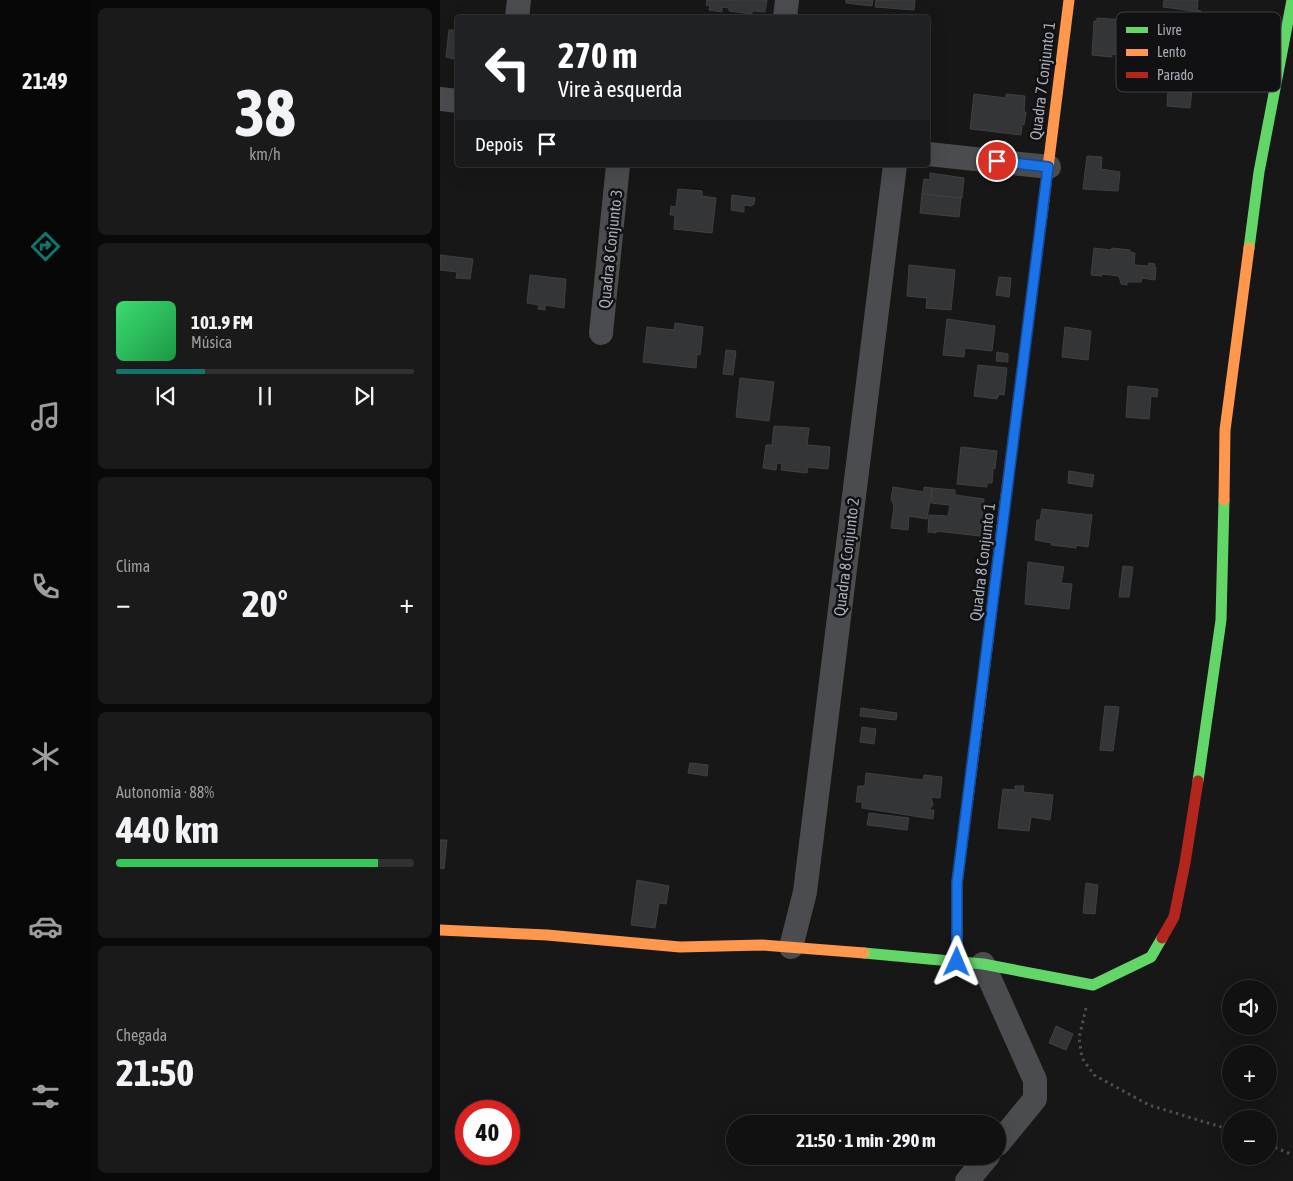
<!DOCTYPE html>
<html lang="pt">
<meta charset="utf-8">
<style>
body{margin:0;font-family:"Asap Condensed",sans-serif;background:#1a1a1a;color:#f1f3f6;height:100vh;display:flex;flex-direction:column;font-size:19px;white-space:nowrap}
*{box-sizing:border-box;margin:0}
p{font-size:16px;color:#9c9d9f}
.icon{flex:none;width:28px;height:28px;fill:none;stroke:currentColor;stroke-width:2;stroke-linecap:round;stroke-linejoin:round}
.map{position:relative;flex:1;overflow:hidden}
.side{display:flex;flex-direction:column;gap:8px;padding:8px;background:#090909;width:350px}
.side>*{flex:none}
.banner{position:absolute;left:15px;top:15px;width:475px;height:152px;border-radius:5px;box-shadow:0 5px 20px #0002,0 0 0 1px #303131;background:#202124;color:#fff;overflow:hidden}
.controls{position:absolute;left:782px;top:980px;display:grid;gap:10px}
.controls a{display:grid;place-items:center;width:55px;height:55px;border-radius:50%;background:#111;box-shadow:0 5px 20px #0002,0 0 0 1px #303131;font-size:25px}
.speed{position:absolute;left:15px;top:1100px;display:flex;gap:10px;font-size:25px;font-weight:700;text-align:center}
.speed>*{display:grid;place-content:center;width:65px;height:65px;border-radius:50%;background:#111;box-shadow:0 5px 20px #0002,0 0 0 1px #303131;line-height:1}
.speed .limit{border:8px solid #d22;background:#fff;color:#111}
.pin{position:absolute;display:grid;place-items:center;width:42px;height:42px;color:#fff;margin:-21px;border:2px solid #fff;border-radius:50%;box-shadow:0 1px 5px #0007}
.me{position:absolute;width:55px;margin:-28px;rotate:1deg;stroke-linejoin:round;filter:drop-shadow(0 0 4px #0008)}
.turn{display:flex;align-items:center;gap:18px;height:105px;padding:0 20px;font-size:22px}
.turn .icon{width:65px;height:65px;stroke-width:2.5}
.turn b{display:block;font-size:35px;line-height:42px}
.then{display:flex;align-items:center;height:48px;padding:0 20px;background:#0003;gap:10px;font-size:19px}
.big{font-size:38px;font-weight:700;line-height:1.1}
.side .card{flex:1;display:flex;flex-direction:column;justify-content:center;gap:8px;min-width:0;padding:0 18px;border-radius:8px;background:#1a1a1a}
.side .dial{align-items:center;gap:0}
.dial b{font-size:65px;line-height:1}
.song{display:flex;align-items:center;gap:15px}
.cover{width:60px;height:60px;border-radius:8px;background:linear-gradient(135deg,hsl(140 70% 55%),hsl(140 70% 35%))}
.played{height:5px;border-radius:2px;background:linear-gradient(90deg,#0f766e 30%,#303131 30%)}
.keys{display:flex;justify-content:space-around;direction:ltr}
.heat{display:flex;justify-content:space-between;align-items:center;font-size:28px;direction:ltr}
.charge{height:8px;border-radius:4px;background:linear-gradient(90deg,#34c759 88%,#303131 0)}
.trip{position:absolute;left:286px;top:1115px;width:280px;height:50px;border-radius:25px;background:#111;box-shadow:0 5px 20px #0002,0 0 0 1px #303131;font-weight:700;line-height:50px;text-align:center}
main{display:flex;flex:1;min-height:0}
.tabs{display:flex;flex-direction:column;width:90px;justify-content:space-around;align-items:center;background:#070707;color:#9c9d9f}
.tabs .icon{width:35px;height:35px}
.tabs .active{color:#0f766e}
.tabs b{font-size:22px;color:#f1f3f6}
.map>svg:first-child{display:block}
.building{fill:#343537;stroke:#3f4043}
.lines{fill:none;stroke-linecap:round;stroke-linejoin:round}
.path{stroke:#4d4e52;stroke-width:3;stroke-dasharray:2.5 4;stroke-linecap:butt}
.street{stroke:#4b4c50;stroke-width:24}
.fast{stroke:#63d668;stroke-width:11}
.slow{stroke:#ff974d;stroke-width:11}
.jam{stroke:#b3261e;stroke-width:11}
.route-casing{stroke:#114b97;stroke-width:12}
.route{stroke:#1a73e8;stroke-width:9}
.labels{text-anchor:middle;stroke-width:5;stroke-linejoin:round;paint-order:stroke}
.street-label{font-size:16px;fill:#a8adb8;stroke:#111113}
.key{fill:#111113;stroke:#3e4045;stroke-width:1}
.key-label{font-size:14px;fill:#a8adb8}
</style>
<main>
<nav class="tabs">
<b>21:49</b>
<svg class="icon active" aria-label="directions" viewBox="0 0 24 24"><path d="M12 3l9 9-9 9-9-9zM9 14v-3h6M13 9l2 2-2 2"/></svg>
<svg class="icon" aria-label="music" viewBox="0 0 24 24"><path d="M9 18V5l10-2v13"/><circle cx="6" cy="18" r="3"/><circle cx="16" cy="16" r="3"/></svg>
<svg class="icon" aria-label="phone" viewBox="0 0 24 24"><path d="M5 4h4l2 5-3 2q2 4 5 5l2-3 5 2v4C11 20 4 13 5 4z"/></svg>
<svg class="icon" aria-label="climate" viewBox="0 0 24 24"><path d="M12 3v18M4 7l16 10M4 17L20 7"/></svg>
<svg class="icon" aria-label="car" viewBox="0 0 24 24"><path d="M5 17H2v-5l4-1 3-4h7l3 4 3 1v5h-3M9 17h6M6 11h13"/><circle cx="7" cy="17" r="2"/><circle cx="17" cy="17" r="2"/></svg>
<svg class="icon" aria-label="filters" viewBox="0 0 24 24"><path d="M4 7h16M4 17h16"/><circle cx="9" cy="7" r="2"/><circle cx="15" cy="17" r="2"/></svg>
</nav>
<section class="side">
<div class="card dial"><b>38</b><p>km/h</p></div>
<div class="card">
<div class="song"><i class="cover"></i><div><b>101.9 FM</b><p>Música</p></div></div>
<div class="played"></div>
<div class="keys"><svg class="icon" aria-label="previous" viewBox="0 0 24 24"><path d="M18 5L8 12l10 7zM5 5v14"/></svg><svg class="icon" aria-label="pause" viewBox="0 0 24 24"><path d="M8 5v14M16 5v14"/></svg><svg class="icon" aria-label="next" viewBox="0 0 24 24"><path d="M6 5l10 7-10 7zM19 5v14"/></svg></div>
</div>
<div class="card"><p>Clima</p>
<div class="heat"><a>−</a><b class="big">20°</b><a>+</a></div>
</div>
<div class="card"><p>Autonomia · 88%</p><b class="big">440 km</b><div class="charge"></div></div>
<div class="card"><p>Chegada</p><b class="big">21:50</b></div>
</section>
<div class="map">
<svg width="853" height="1181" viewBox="0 0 853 1181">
<rect width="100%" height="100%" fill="#171717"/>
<!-- building -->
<path class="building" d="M267,0h60l-2,12 -13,-1v3l-23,-3v-3l-7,-1v5l-13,-2 1,-4 -4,-1z
M406,0h27l-1,6 -26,-3z
M436,0h39l-1,10 -39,-3z
M724,0h34l-1,10 4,1v8l-8,-1 1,-7 -31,-4z
M686,14l75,5 -4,27 -16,-1 1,-13 -38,-3 1,16h5l-1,12 -27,-2v-2h-4v2l-6,-1v3l-20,-2 2,-34h3v-3l29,2z
M9,30h9v30l-12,-3z
M731,61l24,2 -5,45 -23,-2 1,-16 -9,-1 1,-7h9z
M534,94l32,4v-4l19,2 -1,16h2l-2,13 -2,-1 -1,11 -51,-6z
M647,156l15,1 -1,12 19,3 -2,19 -35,-2z
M490,173l34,5 -2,20 -40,-4 2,-15 6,1z
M238,189l24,2v5l14,2 -4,35 -38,-4 1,-14h-5l1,-9 5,1z
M482,194l39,4 -2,19 -39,-4z
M292,195l23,3 -1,6 -3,2 -7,-1v7l-13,-2z
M654,248l17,2 1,-2 18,2v2l5,1 -1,12 14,1 1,-3 6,1 -1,3h2l-1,13 -13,-2 -1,4h-14v3l-6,-1 -2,-8 -17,-2v2l-11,-1z
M0,255l33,4 -3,20 -14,-1 1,-6 -17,-2z
M469,265l46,5 -4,40 -25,-2 1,-10 -20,-2z
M90,275l36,4 -2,29 -19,-3v5l-7,-1 1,-4 -12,-2z
M559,277l12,1 -2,19 -13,-2z
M507,319l48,7 -3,25 -27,-3 -1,9 -21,-2z
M235,323l28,4 -3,28 -3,-1 -1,14 -53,-6 4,-35 27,3z
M625,327l26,4 -3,29 -26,-3z
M286,350l10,1 -3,24 -10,-1z
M557,352l11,2v8l-12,-1z
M538,365l29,3 -3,27 -5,-1 -2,5 -23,-3z
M300,378l34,4 -5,39 -33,-4z
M688,386l30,3 -1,8 -6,-1 -2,23 -23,-2z
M334,426l35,2 -2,17 23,2 -2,22 -20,-2 -1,6 -26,-3 1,-6 -5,-1 -1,7 -13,-2 3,-23h6z
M521,447l36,4 -2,18 -6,-1v2h4l-1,13h-5v4l-30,-3z
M629,471l25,4 -2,12 -24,-4z
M453,487l31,5v-5l8,1 -5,31 -18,-3 -1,14 -17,-2 3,-22 -3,-7z
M492,488l23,2v5l29,4 -4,37 -44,-5v2l-8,-1 1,-17 19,1 2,-11 -19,-2z
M602,509l50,6 -4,32 -12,-2v3l-25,-3 1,-2 -17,-3 2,-20h3z
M588,562l36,5 -3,16 11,1 -3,25 -44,-5z
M683,566l10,1 -4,30h-10z
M665,706l14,1 -6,44 -13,-1z
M421,708l36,5 -1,7 -36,-4z
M422,727l14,2 -2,15 -14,-2z
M250,763l18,2 -1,11 -19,-3z
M426,773l57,7 1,-5 18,2 -2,21 -9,-1 2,8 -4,5h5l-1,9 -71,-11v-6h-6l2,-16h7z
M575,786h9l-1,6 30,3 -3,25 -19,-3 -2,14 -31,-3 5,-39 12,1z
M429,813l40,5 -2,12 -40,-5z
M0,840h7l-3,29 -4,-1z
M197,880l32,6 -3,18 -7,-1 -4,25 -24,-3z
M646,883l12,2 -3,29 -12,-1z
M616,1026l17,8 -7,16 -17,-7z"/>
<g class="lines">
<!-- path -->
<path class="path" d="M646,1008l-7,30 3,20 12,17 55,30 82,25
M829,1145l24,10"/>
<!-- street -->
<path class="street" d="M77,18l2,-18
M345,18l2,-18
M0,99l18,2
M488,154l121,13
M161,333l17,-168
M351,947l14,-55 90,-727
M543,964l52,116v19l-37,45
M527,1181l21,-25"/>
<!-- fast -->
<path class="fast" d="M809,248l10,-76 33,-172
M758,781l23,-161 3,-120
M424,953l119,11 110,21 58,-28 11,-19
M517,962v-79l23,-179"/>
<!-- slow -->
<path class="slow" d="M601,223l28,-223
M784,500l1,-70 24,-182
M540,704l26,-208
M0,930l107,5 133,12 82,-2 102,8"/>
<!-- jam -->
<path class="jam" d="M566,496l35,-273
M722,938l12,-21 11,-54 13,-82"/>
</g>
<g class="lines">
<!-- route casing -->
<g class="route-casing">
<path id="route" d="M517,962v-79l91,-716 -51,-6"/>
</g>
<!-- route -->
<use href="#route" class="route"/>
</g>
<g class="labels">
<!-- street labels -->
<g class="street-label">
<text transform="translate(602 81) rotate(-83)" y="6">Quadra 7 Conjunto 1</text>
<text transform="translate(170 249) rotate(-84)" y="6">Quadra 8 Conjunto 3</text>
<text transform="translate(406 557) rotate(-83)" y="6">Quadra 8 Conjunto 2</text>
<text transform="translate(542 562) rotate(-83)" y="6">Quadra 8 Conjunto 1</text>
</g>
</g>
<!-- legend -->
<rect x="676" y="12" width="165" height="80" rx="8" class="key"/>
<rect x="686" y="27" width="22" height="6" fill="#63d668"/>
<rect x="686" y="49" width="22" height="7" fill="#ff974d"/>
<rect x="686" y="72" width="22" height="6" fill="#b3261e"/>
<g class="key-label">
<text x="717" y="35">Livre</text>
<text x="717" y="57">Lento</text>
<text x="717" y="80">Parado</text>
</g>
</svg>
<div class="controls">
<a><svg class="icon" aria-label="sound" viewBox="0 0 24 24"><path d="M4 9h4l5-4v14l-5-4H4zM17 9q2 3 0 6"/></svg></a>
<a>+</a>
<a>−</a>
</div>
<div class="speed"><div class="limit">40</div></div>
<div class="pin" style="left:557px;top:161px;background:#d93025"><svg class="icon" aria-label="arrive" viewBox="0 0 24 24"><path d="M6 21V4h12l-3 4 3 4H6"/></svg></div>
<svg class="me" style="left:517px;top:962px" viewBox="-20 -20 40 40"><path d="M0-17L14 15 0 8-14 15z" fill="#1a73e8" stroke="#fff" stroke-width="4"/></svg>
<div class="trip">21:50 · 1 min · 290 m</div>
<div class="banner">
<div class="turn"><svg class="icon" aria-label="left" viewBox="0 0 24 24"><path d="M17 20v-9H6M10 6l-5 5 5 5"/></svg><div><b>270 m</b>Vire à esquerda</div></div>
<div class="then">Depois<svg class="icon" aria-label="arrive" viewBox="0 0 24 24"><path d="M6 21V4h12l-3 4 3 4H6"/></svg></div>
</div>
</div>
</main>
